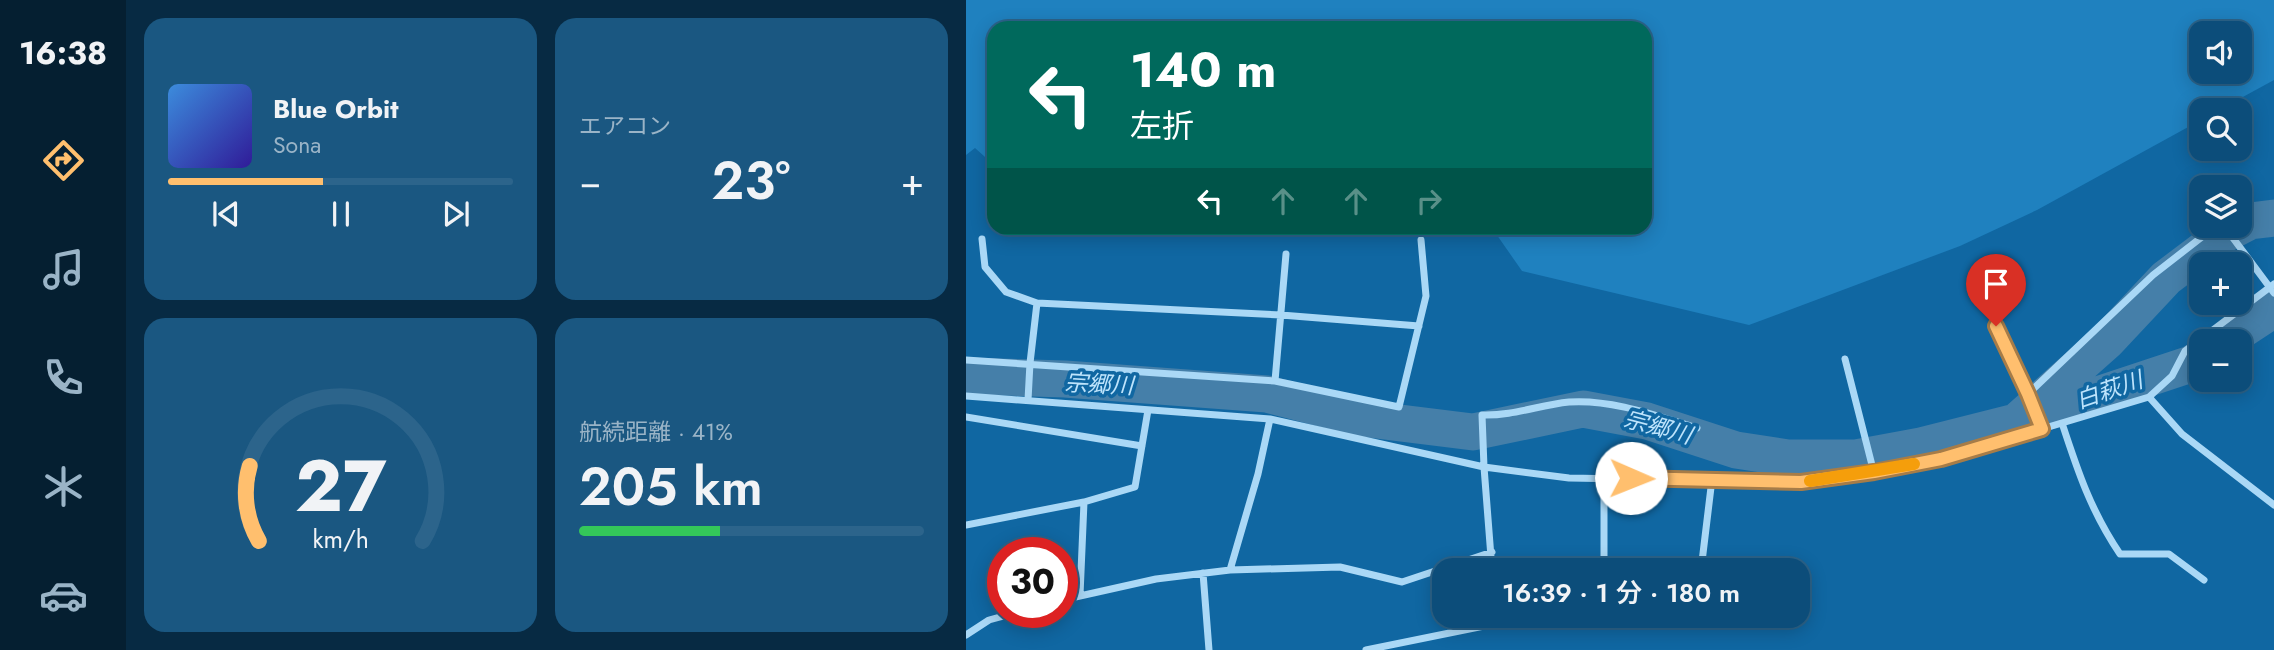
<!DOCTYPE html>
<html lang="ja">
<meta charset="utf-8">
<style>
body{margin:0;font-family:Jost,"Noto Sans JP",sans-serif;background:#1a5781;color:#f1f3f6;height:100vh;display:flex;flex-direction:column;font-size:26px;white-space:nowrap}
*{box-sizing:border-box;margin:0}
p{font-size:23px;color:#9ab4c7}
.icon{flex:none;width:38px;height:38px;fill:none;stroke:currentColor;stroke-width:2;stroke-linecap:round;stroke-linejoin:round}
.map{position:relative;flex:1;overflow:hidden}
.drawer{display:flex;flex-direction:column;gap:18px;padding:18px;background:#072a43;width:840px}
.drawer>*{flex:none}
.top-card{position:absolute;left:21px;top:21px;width:665px;height:214px;border-radius:21px;box-shadow:0 4px 18px #0003,0 0 0 2px #2c648b;background:#00695c;color:#fff;overflow:hidden}
.controls{position:absolute;left:1223px;top:21px;display:grid;gap:14px}
.controls a{display:grid;place-items:center;width:63px;height:63px;border-radius:14px;background:#0c4d7a;box-shadow:0 4px 18px #0003,0 0 0 2px #2c648b;font-size:35px}
.speed{position:absolute;left:21px;top:537px;display:flex;gap:14px;font-size:35px;font-weight:700;text-align:center}
.speed>*{display:grid;place-content:center;width:91px;height:91px;border-radius:50%;background:#0c4d7a;box-shadow:0 4px 18px #0003,0 0 0 2px #2c648b;line-height:1}
.speed .limit{border:10px solid #d22;background:#fff;color:#111}
.pin{position:absolute;display:grid;place-items:center;width:60px;height:60px;color:#fff;margin:-72px -30px;border-radius:50% 50% 50% 0;rotate:-45deg;box-shadow:0 0 7px #0007}
.pin .icon{rotate:45deg}
.me{position:absolute;width:77px;margin:-38px;rotate:91deg;stroke-linejoin:round;filter:drop-shadow(0 0 5px #0008)}
.turn{display:flex;align-items:center;gap:24px;height:147px;padding:0 28px;font-size:32px}
.turn .icon{width:91px;height:91px;stroke-width:2.5}
.turn b{display:block;font-size:49px;line-height:60px}
.lanes{display:flex;align-items:center;height:66px;padding:0 28px;background:#0003;justify-content:center;gap:35px;direction:ltr}
.lanes .off{opacity:.35}
.big{font-size:52px;font-weight:600;line-height:1.1}
.drawer .widget{flex:1;display:flex;flex-direction:column;justify-content:center;gap:10px;min-width:0;padding:0 24px;border-radius:21px;background:#1a5781}
.drawer .dial{align-items:center;gap:0}
.dial svg{height:182px;overflow:visible;fill:none;stroke:#2c648b;stroke-width:7;stroke-linecap:round;text-anchor:middle}
.dial text{fill:#f1f3f6;stroke:none}
.song{display:flex;align-items:center;gap:21px}
.cover{width:84px;height:84px;border-radius:10px;background:linear-gradient(135deg,hsl(210 70% 55%),hsl(250 70% 35%))}
.played{height:7px;border-radius:4px;background:linear-gradient(90deg,#ffbf6e 45%,#2c648b 45%)}
.keys{display:flex;justify-content:space-around;direction:ltr}
.heat{display:flex;justify-content:space-between;align-items:center;font-size:38px;direction:ltr}
.charge{height:10px;border-radius:5px;background:linear-gradient(90deg,#34c759 41%,#2c648b 0)}
.drawer .tiles{flex:1;display:grid;gap:18px;grid-template-columns:repeat(2,1fr)}
.trip{position:absolute;left:466px;top:558px;width:378px;height:70px;border-radius:21px;background:#0c4d7a;box-shadow:0 4px 18px #0003,0 0 0 2px #2c648b;font-weight:600;line-height:70px;text-align:center}
main{display:flex;flex:1;min-height:0}
.menu{display:flex;flex-direction:column;width:126px;justify-content:space-around;align-items:center;background:#051f31;color:#9ab4c7}
.menu .icon{width:49px;height:49px}
.menu .current{color:#ffbf6e}
.menu b{font-size:32px;color:#f1f3f6}
.map>svg:first-child{display:block}
.green{fill:#1f81bf;fill-rule:evenodd}
.lines{fill:none;stroke-linecap:round;stroke-linejoin:round}
.river{stroke:#457fa9;stroke-width:37}
.lane{stroke:#aad8f6;stroke-width:5}
.street{stroke:#aad8f6;stroke-width:7}
.route-casing{stroke:#a67c48;stroke-width:18}
.route{stroke:#ffbf6e;stroke-width:12}
.slow{stroke:#f59e0b;stroke-width:12}
.labels{text-anchor:middle;stroke-width:7;stroke-linejoin:round;paint-order:stroke}
.water-label{font-size:23px;font-style:italic;fill:#bee4fc;stroke:#1067a2}
</style>
<main>
<nav class="menu">
<b>16:38</b>
<svg class="icon current" aria-label="directions" viewBox="0 0 24 24"><path d="M12 3l9 9-9 9-9-9zM9 14v-3h6M13 9l2 2-2 2"/></svg>
<svg class="icon" aria-label="music" viewBox="0 0 24 24"><path d="M9 18V5l10-2v13"/><circle cx="6" cy="18" r="3"/><circle cx="16" cy="16" r="3"/></svg>
<svg class="icon" aria-label="phone" viewBox="0 0 24 24"><path d="M5 4h4l2 5-3 2q2 4 5 5l2-3 5 2v4C11 20 4 13 5 4z"/></svg>
<svg class="icon" aria-label="climate" viewBox="0 0 24 24"><path d="M12 3v18M4 7l16 10M4 17L20 7"/></svg>
<svg class="icon" aria-label="car" viewBox="0 0 24 24"><path d="M5 17H2v-5l4-1 3-4h7l3 4 3 1v5h-3M9 17h6M6 11h13"/><circle cx="7" cy="17" r="2"/><circle cx="17" cy="17" r="2"/></svg>
</nav>
<section class="drawer">
<div class="tiles">
<div class="widget">
<div class="song"><i class="cover"></i><div><b>Blue Orbit</b><p>Sona</p></div></div>
<div class="played"></div>
<div class="keys"><svg class="icon" aria-label="previous" viewBox="0 0 24 24"><path d="M18 5L8 12l10 7zM5 5v14"/></svg><svg class="icon" aria-label="pause" viewBox="0 0 24 24"><path d="M8 5v14M16 5v14"/></svg><svg class="icon" aria-label="next" viewBox="0 0 24 24"><path d="M6 5l10 7-10 7zM19 5v14"/></svg></div>
</div>
<div class="widget"><p>エアコン</p>
<div class="heat"><a>−</a><b class="big">23°</b><a>+</a></div>
</div>
<div class="widget dial"><svg viewBox="0 0 100 80">
<path d="M14 69A42 42 0 1 1 86 69"/>
<path d="M14 69A42 42 0 0 1 10 36" stroke="#ffbf6e"/>
<text x="50" y="56" font-size="32" font-weight="700">27</text>
<text x="50" y="72" font-size="11">km/h</text>
</svg></div>
<div class="widget"><p>航続距離 · 41%</p><b class="big">205 km</b><div class="charge"></div></div>
</div>
</section>
<div class="map">
<svg width="1308" height="650" viewBox="0 0 1308 650">
<rect width="100%" height="100%" fill="#1067a2"/>
<!-- green -->
<path class="green" d="M0,0h1308v80l-55,30h-17l-1,10 -164,90 -77,36 -211,79 -227,-54 -30,-43h153v-200h-651v137l-19,-17 -9,7zM1236,33h38v39h-38z"/>
<g class="lines">
<!-- river -->
<path class="river" d="M1259,341l49,-32
M0,376l99,3 202,15 93,24 113,14 110,-23 64,12 89,29 52,8h68l65,-12 95,-24 90,-80 60,-64 57,-43 27,-14 24,-3
M1065,417l160,-53 11,-7"/>
<!-- lane -->
<path class="lane" d="M1030,326l32,68"/>
<!-- street -->
<path class="street" d="M1258,226l50,67
M16,239l3,28 21,25 31,11 244,12 138,11
M879,359l29,114
M0,360l309,21 124,26 27,-111 -5,-56
M309,381l11,-127
M0,396l304,23 214,48 85,11 232,4 73,-9 67,-14 208,-62 23,-21 13,-25 89,-67
M1183,397l33,37 92,71
M62,400l2,-37 7,-60
M0,417l176,29
M1096,423c16,49 29,88 58,131h49l35,26
M1076,429l-14,-35 125,-119 63,-49
M638,478v92
M0,525l118,-23 51,-15 13,-77
M264,570l28,-96 12,-55
M526,570l-8,-103 -2,-52c31,1 57,-10 87,-13 43,-3 88,14 128,26
M735,570l11,-91
M237,573l6,77
M114,595l4,-93
M96,600l94,-21 74,-9 110,-3 62,15 90,-30
M739,616l1,4
M0,635l23,-15 29,-8
M400,650l118,-24 8,-10"/>
</g>
<g class="lines">
<!-- route casing -->
<g class="route-casing">
<path id="route" d="M665,478l170,4 73,-10 67,-13 101,-30 -14,-35 -32,-68"/>
</g>
<!-- route -->
<use href="#route" class="route"/>
<!-- slow -->
<path class="slow" d="M844,481l104,-17"/>
</g>
<g class="labels">
<!-- water labels -->
<g class="water-label">
<text transform="translate(133 384) rotate(3)" y="8">宗郷川</text>
<text transform="translate(1143 390) rotate(-19)" y="8">白萩川</text>
<text transform="translate(692 427) rotate(15)" y="8">宗郷川</text>
</g>
</g>
</svg>
<div class="controls">
<a><svg class="icon" aria-label="sound" viewBox="0 0 24 24"><path d="M4 9h4l5-4v14l-5-4H4zM17 9q2 3 0 6"/></svg></a>
<a><svg class="icon" aria-label="search" viewBox="0 0 24 24"><circle cx="10" cy="10" r="6"/><path d="M15 15l6 6"/></svg></a>
<a><svg class="icon" aria-label="layers" viewBox="0 0 24 24"><path d="M12 4l9 5-9 5-9-5zM3 14l9 5 9-5"/></svg></a>
<a>+</a>
<a>−</a>
</div>
<div class="speed"><div class="limit">30</div></div>
<div class="pin" style="left:1030px;top:326px;background:#d93025"><svg class="icon" aria-label="arrive" viewBox="0 0 24 24"><path d="M6 21V4h12l-3 4 3 4H6"/></svg></div>
<svg class="me" style="left:665px;top:478px" viewBox="-20 -20 40 40"><circle r="19" fill="#fff"/><path d="M0-13L10 11 0 6-10 11z" fill="#ffbf6e"/></svg>
<div class="trip">16:39 · 1 分 · 180 m</div>
<div class="top-card">
<div class="turn"><svg class="icon" aria-label="left" viewBox="0 0 24 24"><path d="M17 20v-9H6M10 6l-5 5 5 5"/></svg><div><b>140 m</b>左折</div></div>
<div class="lanes"><svg class="icon" aria-label="left" viewBox="0 0 24 24"><path d="M17 20v-9H6M10 6l-5 5 5 5"/></svg><svg class="icon off" aria-label="ahead" viewBox="0 0 24 24"><path d="M12 20V5M6 11l6-6 6 6"/></svg><svg class="icon off" aria-label="ahead" viewBox="0 0 24 24"><path d="M12 20V5M6 11l6-6 6 6"/></svg><svg class="icon off" aria-label="right" viewBox="0 0 24 24"><path d="M7 20v-9h11M14 6l5 5-5 5"/></svg></div>
</div>
</div>
</main>
